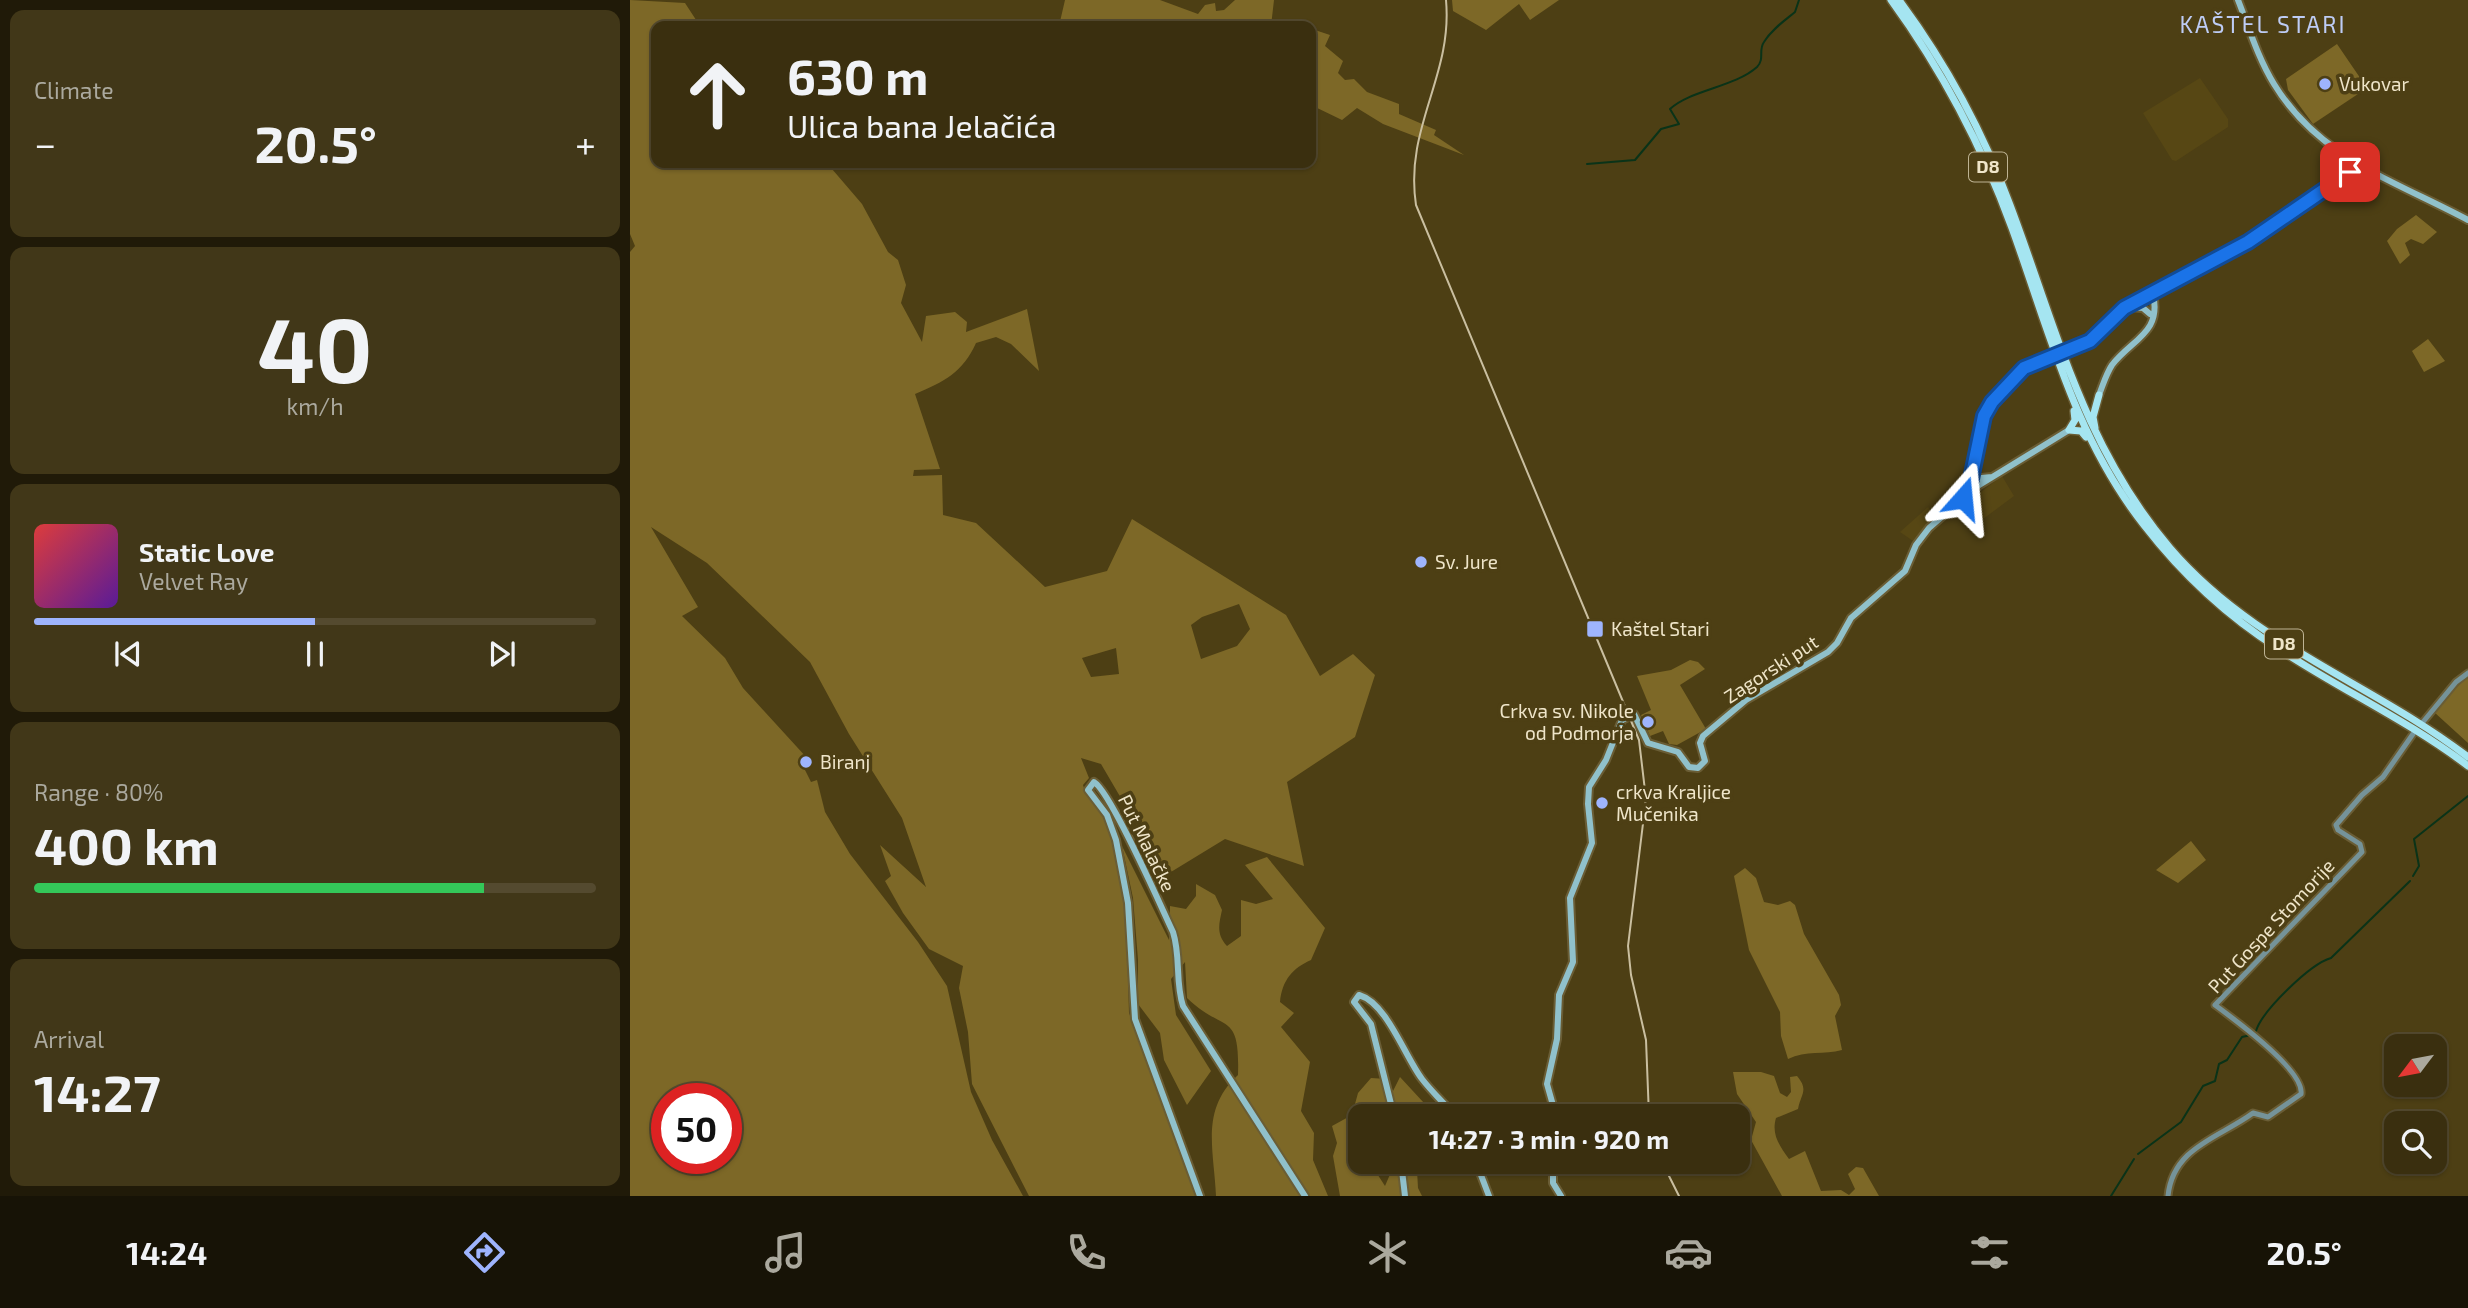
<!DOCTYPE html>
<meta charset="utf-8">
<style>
body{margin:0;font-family:"Exo 2",sans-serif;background:#413718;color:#f1f3f6;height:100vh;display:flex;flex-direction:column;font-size:26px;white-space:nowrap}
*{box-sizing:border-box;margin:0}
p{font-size:23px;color:#aba99e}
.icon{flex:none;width:38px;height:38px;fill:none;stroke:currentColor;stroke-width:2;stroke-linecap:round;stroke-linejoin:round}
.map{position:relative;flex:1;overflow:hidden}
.drawer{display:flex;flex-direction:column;gap:10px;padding:10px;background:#201a08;width:630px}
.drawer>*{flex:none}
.banner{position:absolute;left:21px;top:21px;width:665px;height:147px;border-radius:14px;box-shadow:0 2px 5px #0004,0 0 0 2px #544a2f;background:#3a2f0f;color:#f1f3f6;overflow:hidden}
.needle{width:46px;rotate:238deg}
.fabs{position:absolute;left:1754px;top:1034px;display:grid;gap:14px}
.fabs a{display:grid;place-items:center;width:63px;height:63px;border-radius:14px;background:#3a2f0f;box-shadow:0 2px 5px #0004,0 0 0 2px #544a2f;font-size:35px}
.speed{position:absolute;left:21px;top:1083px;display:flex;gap:14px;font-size:35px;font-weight:700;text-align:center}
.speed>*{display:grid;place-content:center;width:91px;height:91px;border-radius:50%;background:#3a2f0f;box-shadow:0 2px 5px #0004,0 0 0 2px #544a2f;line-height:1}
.speed .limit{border:10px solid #d22;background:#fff;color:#111}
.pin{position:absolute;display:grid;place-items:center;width:60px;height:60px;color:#fff;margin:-30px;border-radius:14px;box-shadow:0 4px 10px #0006}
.me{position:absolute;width:77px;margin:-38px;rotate:18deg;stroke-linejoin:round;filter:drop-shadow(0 0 5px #0008)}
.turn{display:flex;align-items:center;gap:24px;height:147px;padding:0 21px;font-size:32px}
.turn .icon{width:91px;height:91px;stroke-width:2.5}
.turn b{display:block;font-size:49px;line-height:60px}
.big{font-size:52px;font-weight:700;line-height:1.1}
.drawer .widget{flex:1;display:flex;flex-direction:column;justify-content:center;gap:10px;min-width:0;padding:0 24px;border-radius:14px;background:#413718}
.drawer .dial{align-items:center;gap:0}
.dial b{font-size:91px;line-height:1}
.song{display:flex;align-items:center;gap:21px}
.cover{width:84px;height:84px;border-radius:10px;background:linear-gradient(135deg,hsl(0 70% 55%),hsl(270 70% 35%))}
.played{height:7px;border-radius:4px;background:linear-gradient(90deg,#9eb4fd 50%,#544a2f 50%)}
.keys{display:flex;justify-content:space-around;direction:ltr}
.heat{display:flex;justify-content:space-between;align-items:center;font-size:38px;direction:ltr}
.charge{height:10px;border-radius:5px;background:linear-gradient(90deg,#34c759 80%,#544a2f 0)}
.trip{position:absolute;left:718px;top:1104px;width:402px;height:70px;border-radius:14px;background:#3a2f0f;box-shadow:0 2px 5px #0004,0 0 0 2px #544a2f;font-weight:700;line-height:70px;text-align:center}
.tab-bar{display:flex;height:112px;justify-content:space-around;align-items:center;background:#171306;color:#aba99e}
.tab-bar .icon{width:49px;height:49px}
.tab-bar .on{color:#9eb4fd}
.tab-bar b{font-size:32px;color:#f1f3f6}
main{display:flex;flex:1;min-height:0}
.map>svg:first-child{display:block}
.built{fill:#574714}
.green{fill:#7d6827;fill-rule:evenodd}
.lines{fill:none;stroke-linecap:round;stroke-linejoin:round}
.stream{stroke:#0a3318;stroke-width:2}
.tertiary-casing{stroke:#6a5d35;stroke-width:9}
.secondary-casing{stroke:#6a5d35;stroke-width:10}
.primary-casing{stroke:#6a5d35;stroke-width:10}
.tertiary{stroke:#759399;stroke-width:5}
.secondary{stroke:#90c1cb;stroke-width:6}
.primary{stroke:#a5e5f1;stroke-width:7}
.rail{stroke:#cabfa0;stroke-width:2}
.secondary-bridge-casing{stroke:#6a5d35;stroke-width:10;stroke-linecap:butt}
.secondary-bridge{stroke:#90c1cb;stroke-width:6}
.route-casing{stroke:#114b97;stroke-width:18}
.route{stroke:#1a73e8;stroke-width:12}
.poi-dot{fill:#9eb4fd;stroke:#4d3f14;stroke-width:2.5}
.labels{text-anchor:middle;stroke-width:7;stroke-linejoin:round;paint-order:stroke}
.shield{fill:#4d3f14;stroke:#beb393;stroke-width:2}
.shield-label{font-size:18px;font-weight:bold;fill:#efe5c9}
.poi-label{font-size:19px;fill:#efe5c9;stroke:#4d3f14;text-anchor:start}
.street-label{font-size:19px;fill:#efe5c9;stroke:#4d3f14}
.quarter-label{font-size:23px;letter-spacing:2px;fill:#beccf5;stroke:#4d3f14}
</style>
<main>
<section class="drawer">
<div class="widget"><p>Climate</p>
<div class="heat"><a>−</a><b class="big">20.5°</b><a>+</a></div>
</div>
<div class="widget dial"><b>40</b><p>km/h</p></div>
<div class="widget">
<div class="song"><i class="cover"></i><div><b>Static Love</b><p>Velvet Ray</p></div></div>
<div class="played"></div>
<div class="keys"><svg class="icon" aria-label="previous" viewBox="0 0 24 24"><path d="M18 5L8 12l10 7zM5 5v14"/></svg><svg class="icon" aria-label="pause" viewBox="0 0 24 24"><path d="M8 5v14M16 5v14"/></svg><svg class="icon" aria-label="next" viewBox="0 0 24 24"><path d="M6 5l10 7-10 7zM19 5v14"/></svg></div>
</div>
<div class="widget"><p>Range · 80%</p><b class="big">400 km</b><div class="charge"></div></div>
<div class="widget"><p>Arrival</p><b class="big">14:27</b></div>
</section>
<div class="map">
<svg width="1838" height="1196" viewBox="0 0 1838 1196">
<rect width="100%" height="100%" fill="#4d3f14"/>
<!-- built -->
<path class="built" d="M1570,78l28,41v8l-52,34 -4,-1 -29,-47z
M1372,476l12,20 -39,29 -15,-17z
M1298,507l8,12 -11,9 -9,15 -16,-11z"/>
<!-- green -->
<path class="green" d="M0,0l55,3 15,23h-44v137h163l13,6 30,35 26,48 10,8 8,25 -5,18 21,39 4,-26 29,-4 12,10 -1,10 61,-23 12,62 -28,-27 -15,-7 -20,6c-13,29 -32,39 -61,51l25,75 -26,1 -1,6 29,-1 1,40 33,8 69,64 62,-16 25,-52 154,96 34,61 33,-22 22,21 -20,62 -68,45 17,84 -79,-27 -59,36 -65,-111 -20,-6 8,20 -6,7 3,9 21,26 9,41 10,46 3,106 67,183h-167l-57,-112 -4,-52 -9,-44 4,-22 -34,-17 -26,-36 -18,-32 6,-5 -11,-31 46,42 -24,-69 -53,-84 -39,-72 -103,-99 -56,-36 47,80 -16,9 43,42 18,30 64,70 -6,4 10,20 6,-2 8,32 25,42 68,88 29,44 24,106 21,48 31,56h-393v-944l5,-6 -5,-12zM609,604l11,25 -13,17 -36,13 -10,-34 11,-8zM486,648l3,26 -28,3 -9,-19zM37,1099h59v59h-59z
M435,0h95l38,14 7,-9 10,-2 1,8 8,-1 11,-10h39l-3,26h-212z
M822,0h107l-29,20 -11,-16 -33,26 -33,-19z
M685,30l15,5 -5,11 18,15 -5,12 7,7 9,-1 13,13 32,12v10l37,16 -2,5 30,20 -81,-31 -26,-16 -15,12 -31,-15z
M1707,44l30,44 -54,36 -25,-34 -2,-11z
M1786,215l21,17 -14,12 -12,-5 -6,4 5,12 -10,9 -13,-23 10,-12z
M1798,339l17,22 -21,11 -12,-21z
M1060,660l8,2 7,7 -25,16 26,44 -29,16 -8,-1 -6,-13 -13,5 -9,-21 10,-5 -14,-34 34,-6z
M1838,675v68l-34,-31z
M1561,841l15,19 -28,23 -22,-13z
M492,846l47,94 1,-34 16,3 10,-13v-12l19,11 7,15c-3,14 -6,24 5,36l14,-10v-36l15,4 17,-5 -28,-34 22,-8 58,71 -14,32c-18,8 -29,20 -31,42l14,11 -13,14 29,35 -9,49 13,22 -1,27 15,36h-19l-17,-16 8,16h-84c-2,-47 -16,-86 22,-121 2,-66 -14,-41 -51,-77l-2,-36 -14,17 5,36 35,56 -24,34 -23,-45 -4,-27 -22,-29v-44l-5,-62z
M1115,868l11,10 8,24 14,3 12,-4 5,4 9,29 35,61 2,10 -6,11 7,34c-18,5 -36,0 -54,9l-7,-23 -1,-24 -31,-62 -15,-74z
M1103,1072h28l13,4 6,17 7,4 4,-5 -1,-15 7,-1c12,14 4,18 1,33l-22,9c-5,17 4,28 13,41l16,-8 16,40 20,-1 8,5 6,-6 -7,-15 8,-7 7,1 16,28h-97l-31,-56 5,-18 -19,-28z
M770,1077l24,26 -7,13h-57v46h15l-1,7 11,17 6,-14 26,-2 1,18 4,8h-82l-7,-40 4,-13 -5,-17 20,-11 6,-22 13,-15 16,1 6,12z"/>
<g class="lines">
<!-- stream -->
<path class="stream" d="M957,164l48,-4 26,-31 18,-5 -9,-15c20,-19 65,-22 87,-42 8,-8 1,-17 7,-25 7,-12 20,-21 31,-30l4,-12
M1783,876l6,-10 -5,-27 54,-43
M1626,1031c6,-20 54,-67 75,-73l79,-77
M1508,1154l43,-32 22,-36 12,-5 4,-17 8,-4 15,-23 9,-2
M1481,1196l23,-37"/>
<!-- tertiary casing -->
<g class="tertiary-casing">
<path id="tertiary" d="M1793,722l33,-40 12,-9
M1538,1196c5,-49 51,-58 85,-83l15,4 33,-23c4,-23 -67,-75 -86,-89l147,-153 -2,-8 -22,-14 -2,-5 26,-30 21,-18 30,-43"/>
</g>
<!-- secondary casing -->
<g class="secondary-casing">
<path id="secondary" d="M1608,0c11,28 20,58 36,84 45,74 121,97 194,136
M1500,307l13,1 7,6
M1444,348l16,-7 34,-33 124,-67 110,-75
M1469,395c4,-10 7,-21 13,-30 20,-26 50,-32 41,-71
M1341,479l21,-2
M1334,496c11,-22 10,-47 16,-70 7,-27 37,-57 63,-67
M764,1116l-23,-92 -17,-22 5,-7c28,8 46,62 63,84 10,13 22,24 33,37
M926,1116l-9,-32 10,-45 2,-44 14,-33 -3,-64 22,-55 -4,-39 1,-17 17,-27 16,-40 12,-6 14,29 30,9 11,15 9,1 7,-7 -5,-18 3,-7 43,-36 82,-48 9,-9 14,-25 54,-47 11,-26 13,-17 47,-41 93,-57
M771,1162l4,34
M846,1162l13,34
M923,1162v21l8,13
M570,1196l-65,-177 -7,-116 -12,-63 -9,-25 -19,-25 6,-8c17,10 67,125 79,150 8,25 2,50 10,74l122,190"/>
</g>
<!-- primary casing -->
<g class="primary-casing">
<path id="primary" d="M1261,0c51,70 91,146 121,228 37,102 63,210 132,297 38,49 83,91 135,124 62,41 130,72 189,117
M1269,0c46,62 84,132 111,205 46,122 73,241 160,343 83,97 200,134 298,209
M1444,411l1,9 -6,10 12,1 5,6
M1465,428l-2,-11 6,-22"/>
</g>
<!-- tertiary -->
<use href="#tertiary" class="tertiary"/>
<!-- secondary -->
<use href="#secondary" class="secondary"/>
<!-- primary -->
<use href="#primary" class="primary"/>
<!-- rail -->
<path class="rail" d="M816,0c7,76 -42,127 -30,205l223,535 7,59 -18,147 3,29 15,65 3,76
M1032,1162l17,34"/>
<!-- secondary-bridge casing -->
<g class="secondary-bridge-casing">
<path id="secondary-bridge" d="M1413,359l31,-11"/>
</g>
<!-- secondary-bridge -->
<use href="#secondary-bridge" class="secondary-bridge"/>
</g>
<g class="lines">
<!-- route casing -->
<g class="route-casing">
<path id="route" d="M1333,498l8,-19 13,-63 8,-14 32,-34 66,-27 34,-33 124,-66 102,-70"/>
</g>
<!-- route -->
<use href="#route" class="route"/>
</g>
<!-- markers -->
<g class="poi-dot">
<circle cx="1695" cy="84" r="7"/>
<circle cx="791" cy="562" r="7"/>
<rect x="956" y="620" width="18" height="18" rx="3.5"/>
<circle cx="1018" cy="722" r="7"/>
<circle cx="176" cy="762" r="7"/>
<circle cx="972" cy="803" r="7"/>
</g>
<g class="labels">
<!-- shield labels -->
<g class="shield">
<rect x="1339" y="152.5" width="38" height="29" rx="5"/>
<rect x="1635" y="629.5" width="38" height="29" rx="5"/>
</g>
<g class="shield-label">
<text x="1358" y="173">D8</text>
<text x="1654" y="650">D8</text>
</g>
<!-- poi labels -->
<g class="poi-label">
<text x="1709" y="91">Vukovar</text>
<text x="805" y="569">Sv. Jure</text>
<text x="981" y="636">Kaštel Stari</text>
<text x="1004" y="718" text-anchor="end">Crkva sv. Nikole<tspan x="1004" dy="22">od Podmorja</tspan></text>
<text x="190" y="769">Biranj</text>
<text x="986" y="799">crkva Kraljice<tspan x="986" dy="22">Mučenika</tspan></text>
</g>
<!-- street labels -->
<g class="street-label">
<text transform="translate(1141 669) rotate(-33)" y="7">Zagorski put</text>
<text transform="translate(517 843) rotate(64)" y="7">Put Malačke</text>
<text transform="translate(1641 926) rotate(-47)" y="7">Put Gospe Stomorije</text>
</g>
<!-- quarter labels -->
<g class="quarter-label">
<text x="1633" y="33">KAŠTEL STARI</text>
</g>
</g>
</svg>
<div class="fabs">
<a><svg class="needle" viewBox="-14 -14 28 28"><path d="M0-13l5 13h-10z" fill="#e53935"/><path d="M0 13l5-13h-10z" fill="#aba99e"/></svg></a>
<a><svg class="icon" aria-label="search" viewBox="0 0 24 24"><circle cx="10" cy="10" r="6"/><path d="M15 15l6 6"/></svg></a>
</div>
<div class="speed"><div class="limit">50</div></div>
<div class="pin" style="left:1720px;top:172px;background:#d93025"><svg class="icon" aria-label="arrive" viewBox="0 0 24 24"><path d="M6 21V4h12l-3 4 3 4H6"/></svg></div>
<svg class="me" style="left:1333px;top:498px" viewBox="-20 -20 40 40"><path d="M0-17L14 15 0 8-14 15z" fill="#1a73e8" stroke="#fff" stroke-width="4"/></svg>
<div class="trip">14:27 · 3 min · 920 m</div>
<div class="banner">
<div class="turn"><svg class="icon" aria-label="ahead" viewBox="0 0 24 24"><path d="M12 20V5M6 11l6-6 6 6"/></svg><div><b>630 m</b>Ulica bana Jelačića</div></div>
</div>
</div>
</main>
<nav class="tab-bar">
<b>14:24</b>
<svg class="icon on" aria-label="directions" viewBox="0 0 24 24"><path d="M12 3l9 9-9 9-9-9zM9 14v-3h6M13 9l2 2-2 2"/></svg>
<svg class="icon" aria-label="music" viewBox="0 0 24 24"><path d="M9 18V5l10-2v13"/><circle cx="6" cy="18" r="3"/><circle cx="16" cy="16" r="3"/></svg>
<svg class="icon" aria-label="phone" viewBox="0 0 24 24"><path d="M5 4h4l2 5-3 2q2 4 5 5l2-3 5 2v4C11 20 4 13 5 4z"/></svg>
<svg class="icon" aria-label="climate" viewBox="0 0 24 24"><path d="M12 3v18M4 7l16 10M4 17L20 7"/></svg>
<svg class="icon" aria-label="car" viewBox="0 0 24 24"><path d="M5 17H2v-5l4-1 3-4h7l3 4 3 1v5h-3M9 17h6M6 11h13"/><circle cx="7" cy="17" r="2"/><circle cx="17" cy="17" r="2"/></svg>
<svg class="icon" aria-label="filters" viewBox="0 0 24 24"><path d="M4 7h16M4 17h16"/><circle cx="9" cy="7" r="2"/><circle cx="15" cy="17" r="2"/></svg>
<b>20.5°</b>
</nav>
